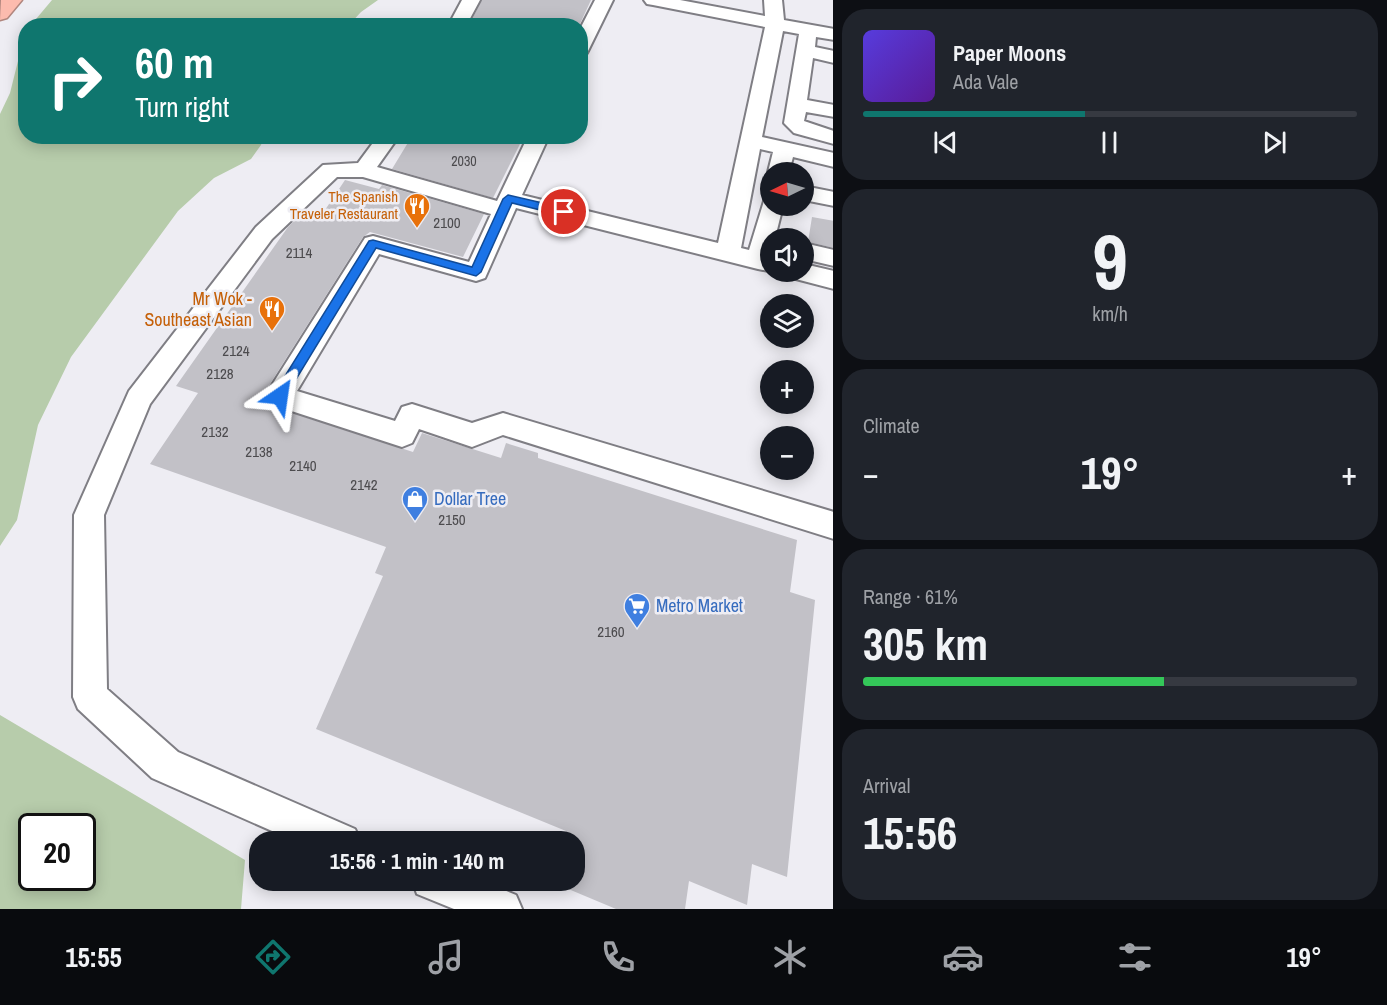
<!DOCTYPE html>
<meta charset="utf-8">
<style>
body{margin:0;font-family:"Archivo Narrow",sans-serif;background:#20242c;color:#f1f3f6;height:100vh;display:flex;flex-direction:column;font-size:22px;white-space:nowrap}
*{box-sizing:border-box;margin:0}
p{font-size:20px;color:#9ea1a6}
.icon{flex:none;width:33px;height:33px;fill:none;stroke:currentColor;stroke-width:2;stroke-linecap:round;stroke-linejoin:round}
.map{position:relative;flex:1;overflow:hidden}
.drawer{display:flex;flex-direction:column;gap:9px;padding:9px;background:#0d0f14;width:554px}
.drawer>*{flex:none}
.hud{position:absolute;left:18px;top:18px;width:570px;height:126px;border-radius:24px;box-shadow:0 3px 15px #0003;background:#0f766e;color:#fff;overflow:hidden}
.needle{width:39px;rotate:265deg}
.controls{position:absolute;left:760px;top:162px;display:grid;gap:12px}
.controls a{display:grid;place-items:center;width:54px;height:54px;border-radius:50%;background:#171b24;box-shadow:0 3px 15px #0003;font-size:30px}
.speed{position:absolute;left:18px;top:813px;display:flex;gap:12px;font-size:30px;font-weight:700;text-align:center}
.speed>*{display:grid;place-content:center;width:78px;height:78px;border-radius:50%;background:#171b24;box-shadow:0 3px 15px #0003;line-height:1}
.speed .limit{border:3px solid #111;border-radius:9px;background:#fff;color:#111}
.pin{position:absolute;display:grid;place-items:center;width:51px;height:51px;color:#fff;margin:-26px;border:3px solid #fff;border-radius:50%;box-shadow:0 2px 6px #0007}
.me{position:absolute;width:66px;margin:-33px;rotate:32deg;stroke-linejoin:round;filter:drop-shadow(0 0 4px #0008)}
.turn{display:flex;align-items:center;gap:21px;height:126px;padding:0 18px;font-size:27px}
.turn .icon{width:78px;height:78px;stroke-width:2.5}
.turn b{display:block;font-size:42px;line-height:51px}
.big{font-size:45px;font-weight:700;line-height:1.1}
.drawer .card{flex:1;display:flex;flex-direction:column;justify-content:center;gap:9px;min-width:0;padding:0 21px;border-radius:24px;background:#20242c}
.drawer .dial{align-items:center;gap:0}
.dial b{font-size:78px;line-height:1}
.song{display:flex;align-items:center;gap:18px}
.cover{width:72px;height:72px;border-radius:9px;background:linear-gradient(135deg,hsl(250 70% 55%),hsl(270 70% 35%))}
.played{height:6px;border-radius:3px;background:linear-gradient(90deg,#0f766e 45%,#363941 45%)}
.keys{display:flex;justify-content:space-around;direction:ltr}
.heat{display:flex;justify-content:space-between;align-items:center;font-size:33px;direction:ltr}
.charge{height:9px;border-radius:4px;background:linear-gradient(90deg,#34c759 61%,#363941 0)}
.trip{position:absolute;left:249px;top:831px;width:336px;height:60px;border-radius:24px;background:#171b24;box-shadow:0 3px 15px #0003;font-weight:700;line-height:60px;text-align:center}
.menu{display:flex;height:96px;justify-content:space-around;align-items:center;background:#090b0e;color:#9ea1a6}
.menu .icon{width:42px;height:42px}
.menu .on{color:#0f766e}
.menu b{font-size:27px;color:#f1f3f6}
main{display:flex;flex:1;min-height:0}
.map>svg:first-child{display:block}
.green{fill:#b7ccab;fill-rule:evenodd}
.building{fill:#c2c1c7}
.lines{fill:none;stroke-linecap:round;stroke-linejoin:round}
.minor-casing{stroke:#7f7e84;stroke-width:4}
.highway-casing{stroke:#b0867e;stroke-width:3}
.minor{fill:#fff;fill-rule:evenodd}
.highway{fill:#fcbbae;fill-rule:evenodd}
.route{fill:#1a73e8;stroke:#114b97;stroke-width:1.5}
.labels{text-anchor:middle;stroke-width:5;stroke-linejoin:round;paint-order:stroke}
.far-number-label{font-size:14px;fill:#4c4b4e}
.far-food-label{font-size:15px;fill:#c56008;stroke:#eeedf3;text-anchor:end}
.number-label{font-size:15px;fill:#4c4b4e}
.food-label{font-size:18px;fill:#c56008;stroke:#eeedf3;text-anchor:end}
.shop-label{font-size:18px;fill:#366cbe;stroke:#eeedf3;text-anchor:start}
</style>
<main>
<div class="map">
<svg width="834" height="909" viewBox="0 0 834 909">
<rect width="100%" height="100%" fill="#eeedf3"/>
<!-- green -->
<path class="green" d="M52,0h326l-17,12 -12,13h-318z
M25,33l1,103 238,1 -3,8 -10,14 -37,19 -36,33 -107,146 -33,68 -21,95 -17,26v-432l10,-21z
M0,715l245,145 -4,49h-241zM32,826h50v52h-50z"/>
<!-- building -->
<path class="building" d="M482,0h109l-12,26h-87l-21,-5z
M412,136h112l-31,62 -101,-29z
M345,180l34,9 3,-4 102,29 -21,43 -93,-25 -7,5 -95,150 -4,8 2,7 -1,2 148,48 9,-19 79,25 5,-15 32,10v5l259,82 -7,52 25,8 -28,277 -35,-13 -5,41 -58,-24 -4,28h-69l-62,-26 1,-3h19v-38h-10l2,-11 -250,-102 67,-153 -8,-3 11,-26 -236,-83 48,-71 -22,-7 112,-159 19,-18 16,4z
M812,217l22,4v27l-26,-6z"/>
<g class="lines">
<!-- minor casing -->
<g class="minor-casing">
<path id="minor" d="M462,0h18l-14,26h-18z
M595,0h18l-24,49 -2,4 -7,1v-25z
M644,0h36l85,16 -1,-16h18l2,20 50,9v11l-18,-3 -1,10 19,4v12l-21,-5 -6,42 27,5v12l-28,-5 -2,9 30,10v13l-40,-11 -10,-10 15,-89 -16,-3 -21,106 72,16v14l-41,-10 -4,15h-18v4l-3,-4 5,-20 -13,-3 -19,99 8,2 15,-49 7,-2v7h12l-8,32h-4v34h3l-16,-3 -242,-61 -31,70 -9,3 -97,-27 -82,137 98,30 7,-14 10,-3 60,19 31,-10 331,99v27l-331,-104 -31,12 -53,-18 -7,14 -10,4 -132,-43 -4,-8 4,-8 95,-150 8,-2 96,26 22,-48 -128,-37h-26l-65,62 -122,165 -46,111 3,174 71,63 177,77 6,13h-64l-145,-64 -74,-69 -5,-12 1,-182 55,-124 127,-164 67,-62 35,-2 20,-27h21l-22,31 120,34 31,-65h21l-27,59 196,48 47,-216 -112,-22 -6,-1z
M804,186l30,6v14l-30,-6z
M804,243l30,7v16l-30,-7z
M804,264l30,7v18l-42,-11 -3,-6h15z
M412,880h68l36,15 6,14h-68l-37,-15z"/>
</g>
<!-- highway casing -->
<g class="highway-casing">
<path id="highway" d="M1,0h21l-15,18 -7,2z"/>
</g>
<!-- minor -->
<use href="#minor" class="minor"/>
<!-- highway -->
<use href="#highway" class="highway"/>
</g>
<!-- route -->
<path class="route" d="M508,195l56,13 6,4 -6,4 -52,-13 -31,69 -5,4 -100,-28 -92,151h-9l-2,-3 2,-4 94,-151 4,-1 99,27 31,-68z"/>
<!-- icons -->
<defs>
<g id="restaurant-pin" transform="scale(1.35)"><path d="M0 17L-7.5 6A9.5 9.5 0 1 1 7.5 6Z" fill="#e8710a" stroke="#eeedf3"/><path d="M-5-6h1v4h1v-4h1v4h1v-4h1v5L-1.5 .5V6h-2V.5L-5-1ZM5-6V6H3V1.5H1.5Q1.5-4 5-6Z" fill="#fff"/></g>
<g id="shop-pin" transform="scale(1.35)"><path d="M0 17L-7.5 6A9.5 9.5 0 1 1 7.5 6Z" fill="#3f7fe0" stroke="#eeedf3"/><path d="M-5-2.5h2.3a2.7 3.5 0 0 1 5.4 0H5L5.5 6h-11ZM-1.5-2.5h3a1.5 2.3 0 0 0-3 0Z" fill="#fff"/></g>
<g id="supermarket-pin" transform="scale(1.35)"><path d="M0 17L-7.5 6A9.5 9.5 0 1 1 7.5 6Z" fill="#3f7fe0" stroke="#eeedf3"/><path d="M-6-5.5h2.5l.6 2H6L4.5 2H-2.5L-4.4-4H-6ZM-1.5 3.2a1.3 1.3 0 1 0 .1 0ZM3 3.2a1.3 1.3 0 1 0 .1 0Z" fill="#fff"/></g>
</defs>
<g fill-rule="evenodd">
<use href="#restaurant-pin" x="417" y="206"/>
<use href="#restaurant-pin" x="272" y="309"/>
<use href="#shop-pin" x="415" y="499"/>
<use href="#supermarket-pin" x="637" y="606"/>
</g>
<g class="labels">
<!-- far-number labels -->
<g class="far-number-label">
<text x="464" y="166">2030</text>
</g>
<!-- far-food labels -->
<g class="far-food-label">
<text x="398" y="202">The Spanish<tspan x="398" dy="17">Traveler Restaurant</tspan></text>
</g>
<!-- number labels -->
<g class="number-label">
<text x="447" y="228">2100</text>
<text x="299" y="258">2114</text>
<text x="236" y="356">2124</text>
<text x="220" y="379">2128</text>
<text x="215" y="437">2132</text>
<text x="259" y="457">2138</text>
<text x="303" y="471">2140</text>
<text x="364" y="490">2142</text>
<text x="452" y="525">2150</text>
<text x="611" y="637">2160</text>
</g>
<!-- food labels -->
<g class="food-label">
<text x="252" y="305">Mr Wok -<tspan x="252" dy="21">Southeast Asian</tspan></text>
</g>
<!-- shop labels -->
<g class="shop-label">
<text x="434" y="505">Dollar Tree</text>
<text x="656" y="612">Metro Market</text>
</g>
</g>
</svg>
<div class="controls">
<a><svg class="needle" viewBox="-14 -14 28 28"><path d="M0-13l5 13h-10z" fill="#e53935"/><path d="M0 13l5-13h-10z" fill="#9ea1a6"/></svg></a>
<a><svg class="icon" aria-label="sound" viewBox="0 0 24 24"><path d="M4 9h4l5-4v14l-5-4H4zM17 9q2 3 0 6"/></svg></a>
<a><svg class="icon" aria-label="layers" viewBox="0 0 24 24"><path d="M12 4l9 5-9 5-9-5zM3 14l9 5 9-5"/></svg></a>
<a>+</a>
<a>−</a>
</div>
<div class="speed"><div class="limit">20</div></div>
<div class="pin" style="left:564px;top:212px;background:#d93025"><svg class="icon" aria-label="arrive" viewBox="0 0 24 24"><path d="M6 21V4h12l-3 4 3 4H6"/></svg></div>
<svg class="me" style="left:280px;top:396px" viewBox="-20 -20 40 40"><path d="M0-17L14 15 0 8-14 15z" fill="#1a73e8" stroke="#fff" stroke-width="4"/></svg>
<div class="trip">15:56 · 1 min · 140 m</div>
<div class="hud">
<div class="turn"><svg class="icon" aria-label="right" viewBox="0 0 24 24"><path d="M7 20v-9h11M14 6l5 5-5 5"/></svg><div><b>60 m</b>Turn right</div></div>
</div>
</div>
<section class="drawer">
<div class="card">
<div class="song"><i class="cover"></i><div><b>Paper Moons</b><p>Ada Vale</p></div></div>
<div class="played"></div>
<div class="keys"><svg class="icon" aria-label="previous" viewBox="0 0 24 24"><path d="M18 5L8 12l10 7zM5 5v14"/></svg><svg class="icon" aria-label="pause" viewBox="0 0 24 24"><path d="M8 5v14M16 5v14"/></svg><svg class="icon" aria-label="next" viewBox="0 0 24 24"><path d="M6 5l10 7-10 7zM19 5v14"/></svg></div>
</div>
<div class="card dial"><b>9</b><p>km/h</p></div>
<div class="card"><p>Climate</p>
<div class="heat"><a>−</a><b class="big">19°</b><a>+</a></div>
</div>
<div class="card"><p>Range · 61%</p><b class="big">305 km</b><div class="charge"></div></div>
<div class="card"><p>Arrival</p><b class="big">15:56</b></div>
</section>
</main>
<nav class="menu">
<b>15:55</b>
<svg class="icon on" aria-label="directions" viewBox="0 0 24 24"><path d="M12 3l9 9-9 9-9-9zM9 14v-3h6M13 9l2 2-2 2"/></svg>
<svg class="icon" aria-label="music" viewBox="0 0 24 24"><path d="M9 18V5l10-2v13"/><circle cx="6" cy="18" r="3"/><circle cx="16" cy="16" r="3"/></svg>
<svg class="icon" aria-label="phone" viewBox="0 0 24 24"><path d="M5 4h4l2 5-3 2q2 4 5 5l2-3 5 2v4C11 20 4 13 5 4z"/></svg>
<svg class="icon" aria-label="climate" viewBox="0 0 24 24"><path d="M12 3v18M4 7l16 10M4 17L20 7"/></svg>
<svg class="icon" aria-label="car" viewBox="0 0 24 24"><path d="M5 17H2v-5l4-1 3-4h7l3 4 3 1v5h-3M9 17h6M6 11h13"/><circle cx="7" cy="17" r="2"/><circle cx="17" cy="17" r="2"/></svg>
<svg class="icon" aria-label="filters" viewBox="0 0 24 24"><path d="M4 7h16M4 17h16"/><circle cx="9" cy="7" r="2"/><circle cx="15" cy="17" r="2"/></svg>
<b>19°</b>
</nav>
